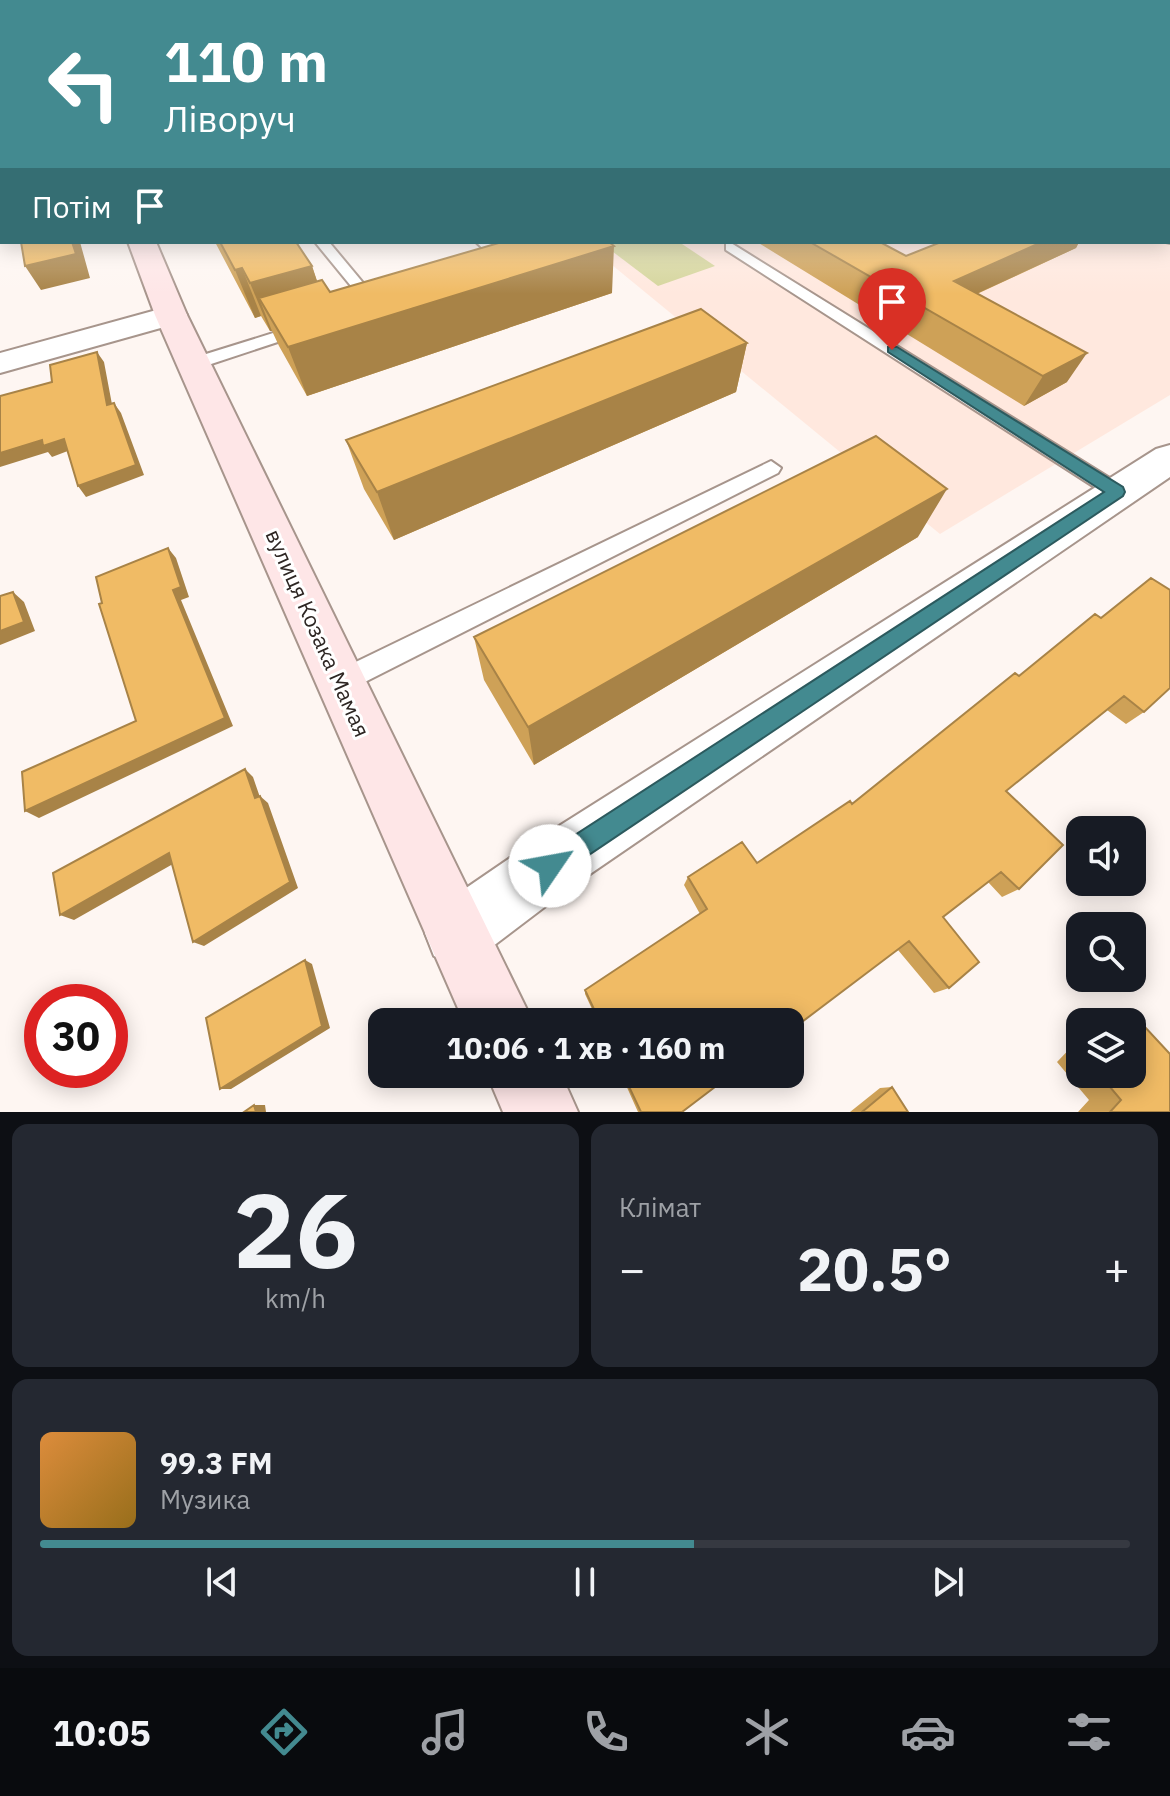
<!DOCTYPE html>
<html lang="uk">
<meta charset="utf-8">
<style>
body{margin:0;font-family:"IBM Plex Sans",sans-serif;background:#242831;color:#f1f3f6;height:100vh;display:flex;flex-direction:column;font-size:30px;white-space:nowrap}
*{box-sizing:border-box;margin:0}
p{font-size:26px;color:#9ea1a6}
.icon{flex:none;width:44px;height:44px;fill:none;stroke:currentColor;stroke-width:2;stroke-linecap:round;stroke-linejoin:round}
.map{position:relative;height:1112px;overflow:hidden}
.details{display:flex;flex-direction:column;gap:12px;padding:12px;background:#0d0f14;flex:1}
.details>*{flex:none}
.banner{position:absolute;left:0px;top:0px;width:1170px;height:244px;box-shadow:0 4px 20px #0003;background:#438a90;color:#fff;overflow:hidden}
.controls{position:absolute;left:1066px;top:816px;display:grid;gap:16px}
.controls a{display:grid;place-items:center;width:80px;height:80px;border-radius:16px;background:#171b24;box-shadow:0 4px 20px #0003;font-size:40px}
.speed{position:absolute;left:24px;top:984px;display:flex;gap:16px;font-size:40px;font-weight:700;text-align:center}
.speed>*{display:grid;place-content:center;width:104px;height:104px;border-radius:50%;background:#171b24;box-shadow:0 4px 20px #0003;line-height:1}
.speed .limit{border:12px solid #d22;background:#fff;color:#111}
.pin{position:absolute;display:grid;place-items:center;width:68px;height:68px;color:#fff;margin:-82px -34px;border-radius:50% 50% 50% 0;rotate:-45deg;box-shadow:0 0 8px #0007}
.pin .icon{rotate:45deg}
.me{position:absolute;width:88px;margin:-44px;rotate:57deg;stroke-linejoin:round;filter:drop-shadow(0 0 6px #0008)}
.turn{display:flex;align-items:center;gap:28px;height:168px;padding:0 32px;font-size:36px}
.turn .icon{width:104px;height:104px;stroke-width:2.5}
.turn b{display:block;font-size:56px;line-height:68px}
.then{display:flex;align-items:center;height:76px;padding:0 32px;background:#0003;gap:16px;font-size:30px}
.big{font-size:60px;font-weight:700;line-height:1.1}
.details .card{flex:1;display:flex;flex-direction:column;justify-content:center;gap:12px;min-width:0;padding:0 28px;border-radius:16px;background:#242831}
.details .dial{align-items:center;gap:0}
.dial b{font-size:104px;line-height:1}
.song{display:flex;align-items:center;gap:24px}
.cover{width:96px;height:96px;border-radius:12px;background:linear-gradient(135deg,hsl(30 70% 55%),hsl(40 70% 35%))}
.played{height:8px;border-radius:4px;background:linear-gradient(90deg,#438a90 60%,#363941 60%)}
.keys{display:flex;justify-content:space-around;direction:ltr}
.heat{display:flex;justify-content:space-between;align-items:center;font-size:44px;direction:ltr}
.details .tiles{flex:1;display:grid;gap:12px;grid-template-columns:1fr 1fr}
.card:last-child{grid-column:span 2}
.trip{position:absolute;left:368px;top:1008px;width:436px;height:80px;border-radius:16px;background:#171b24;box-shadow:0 4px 20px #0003;font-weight:700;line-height:80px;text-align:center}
.tab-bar{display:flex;height:128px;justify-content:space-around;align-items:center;background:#090b0e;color:#9ea1a6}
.tab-bar .icon{width:56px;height:56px}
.tab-bar .current{color:#438a90}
.tab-bar b{font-size:36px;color:#f1f3f6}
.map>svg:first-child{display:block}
.built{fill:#ffe8de}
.green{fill:#d5d59c}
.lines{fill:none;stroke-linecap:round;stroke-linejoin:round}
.lane-casing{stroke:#a7958c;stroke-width:4}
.street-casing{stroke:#a7958c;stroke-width:4}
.secondary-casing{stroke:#a7958c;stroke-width:4}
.lane{fill:#fff;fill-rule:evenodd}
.street{fill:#fff;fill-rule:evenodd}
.secondary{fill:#fee6e7;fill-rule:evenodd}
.wall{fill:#cea157}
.shaded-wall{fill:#a88347}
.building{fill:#f0bb65;stroke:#a88347;stroke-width:2}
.route{fill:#438a90;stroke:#2c5a5e;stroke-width:2}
.labels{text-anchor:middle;stroke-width:6;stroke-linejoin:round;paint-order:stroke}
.street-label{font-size:22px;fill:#2d2623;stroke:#fff}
</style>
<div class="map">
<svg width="1170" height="1112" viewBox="0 0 1170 1112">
<rect width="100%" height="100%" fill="#fef6f2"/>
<!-- built -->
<path class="built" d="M584,242h578l8,3v150l-230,139z"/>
<!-- green -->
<path class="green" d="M600,242h79l36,24 -57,20z"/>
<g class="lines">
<!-- lane casing -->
<g class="lane-casing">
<path id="lane" d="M1168,179l2,1v8l-2,-1z
M1168,234h2v9l-4,-1z
M315,242h14l50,60v6h-10z
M476,242h15l18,17 -6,12h-10l-2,-3 4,-8z
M731,243l393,244 3,5 -3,5h-14l-384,-247v-6z
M302,324l6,2v6l-106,35h-12l-2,-4 2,-4z
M771,461l10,7 -3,5 -429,217 -9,3 -9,-3 -4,-8 4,-8z"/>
</g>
<!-- street casing -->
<g class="street-casing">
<path id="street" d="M171,306l11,2 5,7 -5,7 -182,51v-20z
M1170,445v32l-599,410 -91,69 -23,9 -23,-9 -9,-23 9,-23 95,-65 627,-396z"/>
</g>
<!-- secondary casing -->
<g class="secondary-casing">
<path id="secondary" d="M128,242h28l31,73 346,707h-69l-309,-707z
M487,1074h74l17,38h-75z"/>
</g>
<!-- lane -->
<use href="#lane" class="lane"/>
<!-- street -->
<use href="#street" class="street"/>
<!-- secondary -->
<use href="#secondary" class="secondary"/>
</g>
<!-- wall -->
<path class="wall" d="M215,242h81l16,24 5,15 13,11 282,1 -305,103 -28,-50 -7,-15h-2l-9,-15 -6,2z
M757,242h123l26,14 35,-14h138l-3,6 -99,46 90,88 -43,24z
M747,343l-11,49 -342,148 -30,-51 -18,-49z
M918,537l-384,228 -50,-85 -10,-43z
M1095,614l49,98 -18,12 -19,-14 -101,81 13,98 -17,8 -14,-15 -45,35 6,71 -15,5 -36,-43 -108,72h-192l-13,-28v-4l115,-76 -16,-29 4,-8 69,-14 95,-59 167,-128z
M1131,1012l39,100h-92l11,-12 -32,-38 23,-24v36h52v-52h-37l5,-6z
M621,1074h111l-50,38h-44z
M892,1087l16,25h-58l30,-24z"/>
<!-- shaded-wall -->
<path class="shaded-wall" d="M72,242h8l10,36 -49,12 -16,-24z
M1042,242h37l-3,6 -135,62 13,-29z
M614,246l-2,47 -305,103 -19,-49z
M312,266l16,48 -69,-16 13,33h-2l-20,-48z
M242,268l19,48 -6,2 -20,-48z
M747,343l-11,49 -342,148 -17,-48z
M97,352l7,10 10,53 -7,-10z
M1087,353l-20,29 -43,24 19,-30z
M114,403l7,10 23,62 -58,22 -8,-11z
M64,439l9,10 -21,8 -4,-5 -48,15v-14l42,-13z
M947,489l-29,48 -384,228 -6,-38z
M168,548l8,10 13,39 -8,3 52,126 -194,92 -14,-7 200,-93 -52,-128z
M13,592l11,10 11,29 -35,14v-14z
M245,769l8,8 10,29 -8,-8z
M260,796l8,7 30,85 -94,58 -11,-4z
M169,853l11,7 -106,60 -14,-5z
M305,960l7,4 18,64 -99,61h-11z
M254,1105h11l1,7h-10z"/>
<!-- building -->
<path class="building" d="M0,138h2v78h-2z
M21,242h51l4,12 -51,12z
M220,242h76l16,24 -62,17 -8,-15 -7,2z
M502,242h107l5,4 -326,101 -29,-49 63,-18 8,12z
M810,242h70l26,14 35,-14h101l-88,39 133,72 -44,23z
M701,309l46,34 -370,149 -31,-52z
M97,352l10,53 7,-2 22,62 -58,21 -14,-47 -21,7 -1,-6 -42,13v-57l52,-14 -2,-17z
M876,436l71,53 -419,238 -54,-90z
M168,548l13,39 -8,3 52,128 -200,93 -3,-39 114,-51 -37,-117 3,-1 -6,-26z
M1151,578l19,12v98l-26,24 -20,-16 -118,95 57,54 -44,44 -18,-17 -58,45 36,45 -30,26 -40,-47 -119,90v-9h-190l-15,-32 122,-81 -19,-32 54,-35 15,21 93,-62 2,3 163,-131 4,3 76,-62 6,4z
M13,592l11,30 -24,9v-35z
M245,769l10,29 5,-2 30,86 -97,60 -24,-89 -109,62 -7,-42z
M305,960l17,66 -102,63 -14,-71z
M1131,1012l39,42v58h-60l11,-12 -22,-26h33v-52h-11z
M623,1074h109l-50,38h-41z
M892,1087l16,25h-46z
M254,1105l2,7h-12z"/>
<!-- sky -->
<linearGradient id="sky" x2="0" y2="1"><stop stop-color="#a1a1d4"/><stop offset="0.47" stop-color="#fffbf9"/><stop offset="1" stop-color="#fffbf9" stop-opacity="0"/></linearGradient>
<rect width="1170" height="294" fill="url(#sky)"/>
<!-- route -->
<path class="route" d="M888,347h9l226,140 2,5 -2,4 -564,379 -9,4 -9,-4 -4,-9 4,-9 563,-365 -216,-140z"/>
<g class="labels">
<!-- street labels -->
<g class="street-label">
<text transform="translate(318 633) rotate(66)" y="8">вулиця Козака Мамая</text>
</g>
</g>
</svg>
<div class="controls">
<a><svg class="icon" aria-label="sound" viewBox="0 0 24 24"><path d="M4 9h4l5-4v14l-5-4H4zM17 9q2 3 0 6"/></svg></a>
<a><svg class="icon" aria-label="search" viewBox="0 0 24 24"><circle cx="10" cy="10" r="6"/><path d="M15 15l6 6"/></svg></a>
<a><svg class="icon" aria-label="layers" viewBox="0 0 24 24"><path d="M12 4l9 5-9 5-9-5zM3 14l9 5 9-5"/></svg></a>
</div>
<div class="speed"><div class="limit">30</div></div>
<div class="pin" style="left:892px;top:350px;background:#d93025"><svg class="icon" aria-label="arrive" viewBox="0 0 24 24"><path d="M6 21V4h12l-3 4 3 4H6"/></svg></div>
<svg class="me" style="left:550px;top:866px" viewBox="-20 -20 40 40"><circle r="19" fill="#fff"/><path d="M0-13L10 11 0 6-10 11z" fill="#438a90"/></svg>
<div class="trip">10:06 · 1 хв · 160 m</div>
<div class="banner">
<div class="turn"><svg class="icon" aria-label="left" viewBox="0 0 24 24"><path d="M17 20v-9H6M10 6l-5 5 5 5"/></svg><div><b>110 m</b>Ліворуч</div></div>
<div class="then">Потім<svg class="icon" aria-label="arrive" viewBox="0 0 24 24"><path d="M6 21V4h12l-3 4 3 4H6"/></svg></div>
</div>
</div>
<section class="details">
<div class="tiles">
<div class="card dial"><b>26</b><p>km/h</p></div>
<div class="card"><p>Клімат</p>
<div class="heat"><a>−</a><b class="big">20.5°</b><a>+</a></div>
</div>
<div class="card">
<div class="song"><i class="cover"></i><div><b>99.3 FM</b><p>Музика</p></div></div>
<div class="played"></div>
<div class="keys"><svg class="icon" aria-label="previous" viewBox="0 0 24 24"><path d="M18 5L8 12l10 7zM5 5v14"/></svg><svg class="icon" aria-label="pause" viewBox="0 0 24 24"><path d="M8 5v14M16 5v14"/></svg><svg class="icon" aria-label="next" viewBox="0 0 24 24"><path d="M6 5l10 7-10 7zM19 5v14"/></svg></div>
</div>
</div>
</section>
<nav class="tab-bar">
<b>10:05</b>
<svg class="icon current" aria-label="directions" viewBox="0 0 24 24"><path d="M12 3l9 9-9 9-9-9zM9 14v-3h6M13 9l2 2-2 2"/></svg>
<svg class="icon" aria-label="music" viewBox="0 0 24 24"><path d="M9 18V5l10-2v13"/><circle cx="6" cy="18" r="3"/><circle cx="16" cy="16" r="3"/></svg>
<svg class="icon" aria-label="phone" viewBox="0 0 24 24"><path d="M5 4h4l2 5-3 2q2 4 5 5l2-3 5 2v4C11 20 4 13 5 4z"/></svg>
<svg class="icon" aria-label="climate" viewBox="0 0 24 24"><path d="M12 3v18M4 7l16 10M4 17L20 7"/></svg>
<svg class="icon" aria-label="car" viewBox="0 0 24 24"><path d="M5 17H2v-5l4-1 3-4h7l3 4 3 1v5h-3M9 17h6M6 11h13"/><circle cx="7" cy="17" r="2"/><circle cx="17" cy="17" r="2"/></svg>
<svg class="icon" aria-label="filters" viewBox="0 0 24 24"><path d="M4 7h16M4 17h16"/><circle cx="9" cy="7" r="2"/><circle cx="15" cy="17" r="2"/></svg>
</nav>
